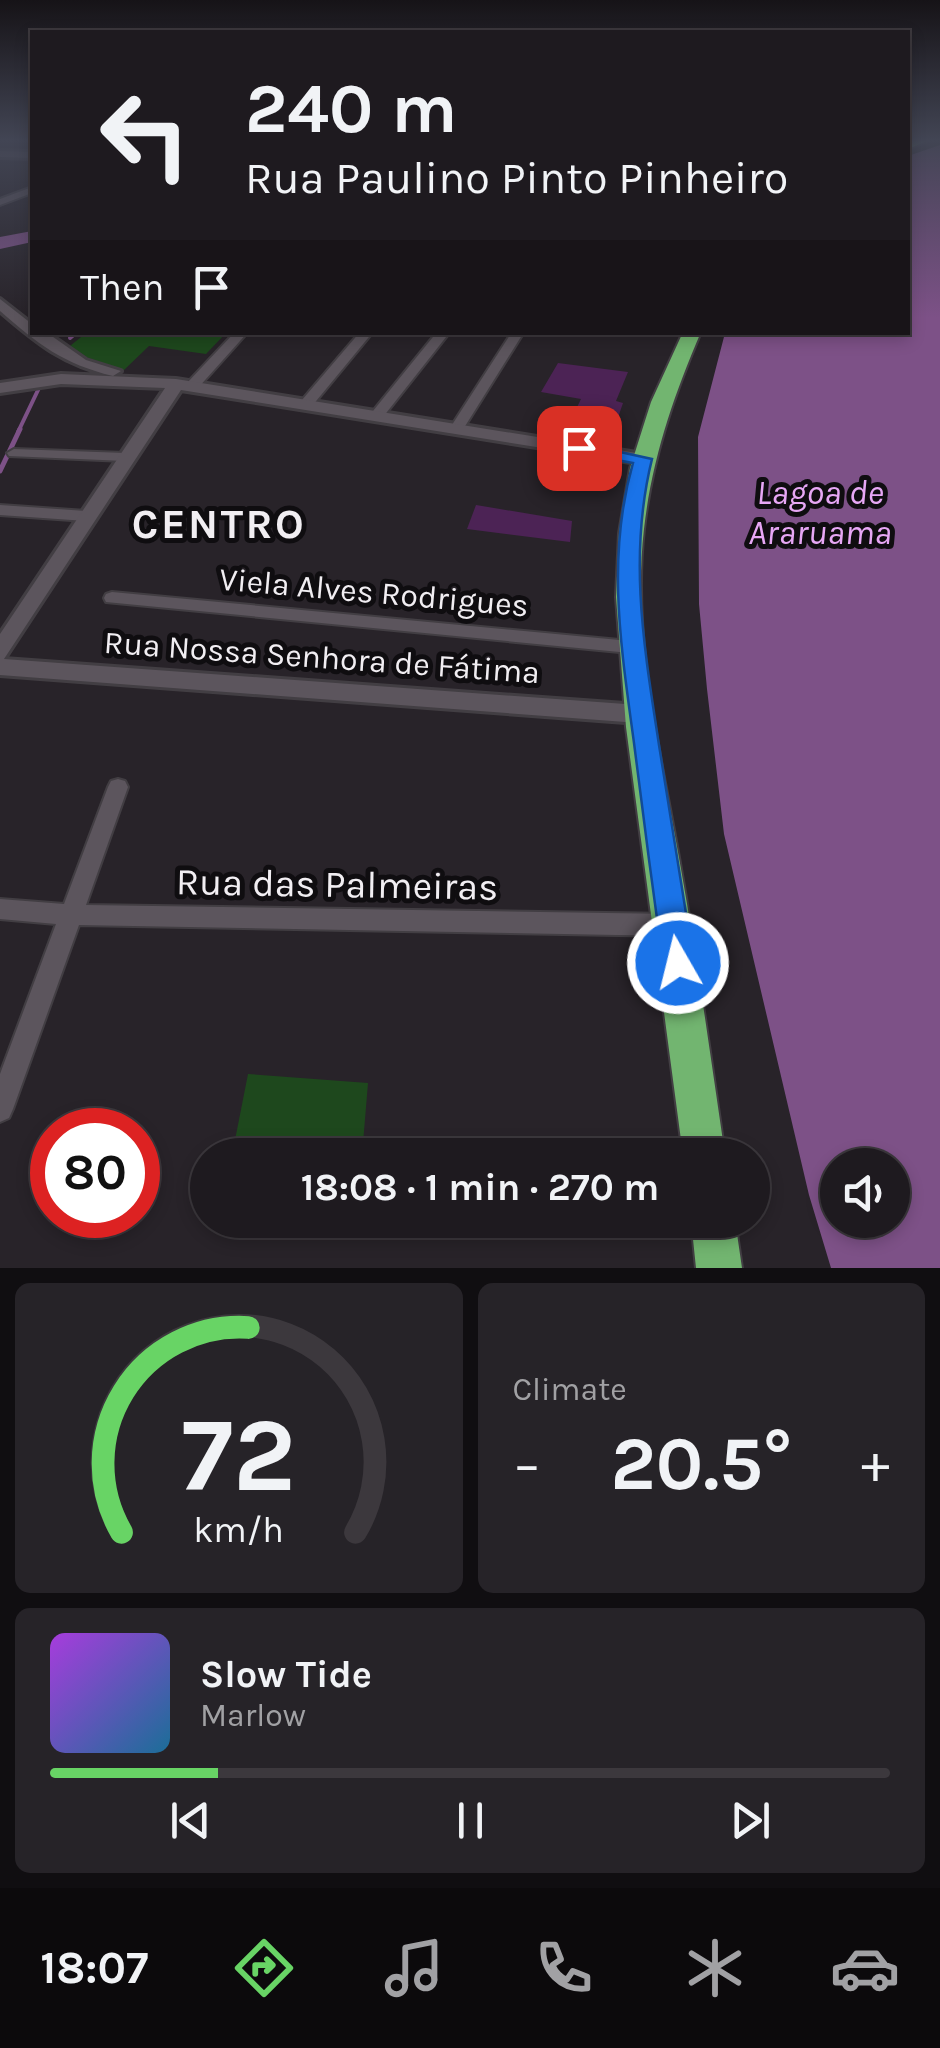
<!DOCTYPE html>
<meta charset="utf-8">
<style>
body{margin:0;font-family:Karla,sans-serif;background:#262328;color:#f1f3f6;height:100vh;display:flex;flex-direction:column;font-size:38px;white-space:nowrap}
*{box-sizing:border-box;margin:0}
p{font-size:32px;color:#a1a1a4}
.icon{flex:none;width:55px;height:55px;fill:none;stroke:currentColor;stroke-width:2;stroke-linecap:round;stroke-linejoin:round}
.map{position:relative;height:1268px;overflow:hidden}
.details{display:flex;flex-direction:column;gap:15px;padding:15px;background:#100e11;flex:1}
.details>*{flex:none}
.hud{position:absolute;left:30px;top:30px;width:880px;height:305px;border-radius:0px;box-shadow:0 5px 15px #0003,0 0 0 2px #3c383d;background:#1e1a1f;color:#f1f3f6;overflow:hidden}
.fabs{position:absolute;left:820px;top:1148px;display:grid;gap:20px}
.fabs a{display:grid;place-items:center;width:90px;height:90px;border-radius:50%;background:#1e1a1f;box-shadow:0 5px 15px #0003,0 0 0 2px #3c383d;font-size:50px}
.speed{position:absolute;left:30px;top:1108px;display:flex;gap:20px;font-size:50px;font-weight:700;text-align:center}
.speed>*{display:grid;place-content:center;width:130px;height:130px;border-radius:50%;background:#1e1a1f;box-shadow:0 5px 15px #0003,0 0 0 2px #3c383d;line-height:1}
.speed .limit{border:15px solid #d22;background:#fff;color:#111}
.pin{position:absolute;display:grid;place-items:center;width:85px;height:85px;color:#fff;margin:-42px;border-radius:20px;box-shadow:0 5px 15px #0006}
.me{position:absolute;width:110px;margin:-55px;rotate:352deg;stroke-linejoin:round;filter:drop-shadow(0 0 8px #0008)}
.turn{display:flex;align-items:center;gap:35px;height:210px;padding:0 50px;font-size:45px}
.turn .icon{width:130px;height:130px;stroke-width:2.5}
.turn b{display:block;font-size:70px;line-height:85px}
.then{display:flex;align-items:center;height:95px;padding:0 50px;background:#0003;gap:20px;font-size:38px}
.big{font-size:75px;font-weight:700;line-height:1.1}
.details .widget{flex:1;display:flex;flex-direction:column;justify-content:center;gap:15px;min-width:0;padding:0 35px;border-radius:15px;background:#262328}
.details .dial{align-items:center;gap:0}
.dial svg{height:260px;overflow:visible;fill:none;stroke:#3c383d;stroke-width:7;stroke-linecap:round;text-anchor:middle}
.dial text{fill:#f1f3f6;stroke:none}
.song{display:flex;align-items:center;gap:30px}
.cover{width:120px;height:120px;border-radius:15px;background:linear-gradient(135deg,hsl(280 70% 55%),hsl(200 70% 35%))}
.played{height:10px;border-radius:5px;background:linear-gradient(90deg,#68d465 20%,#3c383d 20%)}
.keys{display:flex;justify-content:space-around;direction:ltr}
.heat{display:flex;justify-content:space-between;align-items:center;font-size:55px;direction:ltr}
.details .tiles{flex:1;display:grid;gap:15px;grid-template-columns:1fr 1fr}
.widget:last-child{grid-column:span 2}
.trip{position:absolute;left:190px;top:1138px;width:580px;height:100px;border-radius:50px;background:#1e1a1f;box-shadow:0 5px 15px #0003,0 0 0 2px #3c383d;font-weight:700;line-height:100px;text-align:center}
.tab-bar{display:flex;height:160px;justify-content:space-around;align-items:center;background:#0c0a0c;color:#a1a1a4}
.tab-bar .icon{width:70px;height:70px}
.tab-bar .active{color:#68d465}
.tab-bar b{font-size:45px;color:#f1f3f6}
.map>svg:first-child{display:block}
.green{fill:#1e481d}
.water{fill:#7d5187;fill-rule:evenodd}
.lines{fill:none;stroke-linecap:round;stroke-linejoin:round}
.stream-far1{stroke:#7d5187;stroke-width:4}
.stream{stroke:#7d5187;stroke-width:5}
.river{fill:#7d5187;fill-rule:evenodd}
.building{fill:#4c2355}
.minor-casing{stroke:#423e43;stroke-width:4}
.tertiary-casing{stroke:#423e43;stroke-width:6}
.trunk-casing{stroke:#423e43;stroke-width:4}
.minor{fill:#5c555d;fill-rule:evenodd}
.tertiary{fill:#5c555d;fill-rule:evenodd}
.trunk{fill:#72b570;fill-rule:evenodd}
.route{fill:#1a73e8;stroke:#114b97;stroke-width:2.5}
.labels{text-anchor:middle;stroke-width:10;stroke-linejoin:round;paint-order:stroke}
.street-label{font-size:32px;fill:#f1eef2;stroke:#0f0d10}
.water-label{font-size:35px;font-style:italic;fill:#e7a7f5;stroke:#0f0d10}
.near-street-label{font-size:38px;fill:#f1eef2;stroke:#0f0d10}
.district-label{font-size:42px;font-weight:bold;letter-spacing:2.5px;fill:#f1eef2;stroke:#0f0d10}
</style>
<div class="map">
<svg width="940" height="1268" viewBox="0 0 940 1268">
<rect width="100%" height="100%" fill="#282329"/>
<!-- green -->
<path class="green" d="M86,333h140l-20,21 -57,-8 -25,24 -59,-20z
M248,1074l120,9 -6,72 -127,-15z"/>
<!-- water -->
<path class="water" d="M940,145v1123h-109l-22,-73 -85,-361 -17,-145 -8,-85 -1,-167 27,-104 183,-1v-176zM838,1165h54v55h-54z"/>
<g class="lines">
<!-- stream-far1 -->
<path class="stream-far1" d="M70,338l7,-6
M18,432l21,-44"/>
<!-- stream -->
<path class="stream" d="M0,471l20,-42"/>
<!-- river -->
<path class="river" d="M32,231v11l-32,7v-12z"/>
</g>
<!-- building -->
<path class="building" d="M558,363l70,9 -12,29 7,2 -14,41 -46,-8 18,-37 -40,-7z
M476,505l96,16 -2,21 -103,-13z"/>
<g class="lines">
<!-- minor casing -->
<g class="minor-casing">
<path id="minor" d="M32,187v6l-32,12v-6z
M235,332h13l-51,57h-10v-6z
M360,332h13l-61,74h-10v-6z
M437,332h13l-67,85h-10v-6z
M512,332h12l-62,99h-10l-2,-3z
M14,449l111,4 7,4 -7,4 -116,-5 -2,-3z
M0,505l86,6 8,5 -8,5 -86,-6z
M112,592l518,49 9,6 -9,6 -524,-51 -2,-4 2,-4z
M118,779l7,2 3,6 -42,118 587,9 8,4 4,7 -4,7 -8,4 -594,-11 -66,184 -4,9 -9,4v-48l56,-150 -56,-5v-20l64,5 44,-117 3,-6z"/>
</g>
<!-- tertiary casing -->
<g class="tertiary-casing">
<path id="tertiary" d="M0,151l32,1v6l-32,-1z
M0,299l32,25v8h14l40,28 35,11 -8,5c-50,-12 -75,-32 -113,-65z
M61,374l115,5 467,75 9,5 -9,5 -462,-74 -177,269 635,46 9,2 3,7 -3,7 -9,2 -639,-48v-41l165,-246 -104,-4 -61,9v-10z"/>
</g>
<!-- trunk casing -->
<g class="trunk-casing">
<path id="trunk" d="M908,141h19l-19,8z
M683,332h18c-28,65 -49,127 -57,197 -13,113 18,229 37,340 17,95 30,191 44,286h-42l-57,-428 -10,-130 3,-64 11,-65 21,-66z
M691,1220h44l7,48h-46z"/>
</g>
<!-- minor -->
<use href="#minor" class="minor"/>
<!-- tertiary -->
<use href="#tertiary" class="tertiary"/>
<!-- trunk -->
<use href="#trunk" class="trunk"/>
</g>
<!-- sky -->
<linearGradient id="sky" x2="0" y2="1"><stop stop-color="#161317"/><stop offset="0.44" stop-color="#424554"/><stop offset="1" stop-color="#424554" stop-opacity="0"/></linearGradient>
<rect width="940" height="318" fill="url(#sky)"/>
<!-- route -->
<path class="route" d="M579,443l73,16c-24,97 -8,188 7,286 12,73 23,146 35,218l-5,11 -11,4 -10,-4 -5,-11c-10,-73 -20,-147 -29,-220 -13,-96 -28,-186 -1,-280l-60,-11 -3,-4z"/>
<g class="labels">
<!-- street labels -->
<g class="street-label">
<text transform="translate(374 592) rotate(5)" y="11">Viela Alves Rodrigues</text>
<text transform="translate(322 657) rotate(4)" y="11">Rua Nossa Senhora de Fátima</text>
</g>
<!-- water labels -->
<g class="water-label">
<text x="820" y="504">Lagoa de<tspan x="820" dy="40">Araruama</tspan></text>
</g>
<!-- near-street labels -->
<g class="near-street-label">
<text transform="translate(337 884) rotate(1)" y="13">Rua das Palmeiras</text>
</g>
<!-- district labels -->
<g class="district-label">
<text x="219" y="538">CENTRO</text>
</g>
</g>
</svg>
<div class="fabs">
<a><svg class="icon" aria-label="sound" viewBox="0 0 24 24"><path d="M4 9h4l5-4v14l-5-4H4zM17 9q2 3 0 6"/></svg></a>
</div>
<div class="speed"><div class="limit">80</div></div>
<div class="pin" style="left:579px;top:448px;background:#d93025"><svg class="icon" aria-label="arrive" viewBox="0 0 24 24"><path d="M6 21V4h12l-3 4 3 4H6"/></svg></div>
<svg class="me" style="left:678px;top:963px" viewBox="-20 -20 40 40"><circle r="17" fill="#1a73e8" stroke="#fff" stroke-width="3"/><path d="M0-11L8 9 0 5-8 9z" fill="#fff"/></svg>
<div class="trip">18:08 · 1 min · 270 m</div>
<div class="hud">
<div class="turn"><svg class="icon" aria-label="left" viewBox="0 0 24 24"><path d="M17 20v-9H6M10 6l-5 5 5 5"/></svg><div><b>240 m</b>Rua Paulino Pinto Pinheiro</div></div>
<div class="then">Then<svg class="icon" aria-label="arrive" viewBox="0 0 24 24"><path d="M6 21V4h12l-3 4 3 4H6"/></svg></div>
</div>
</div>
<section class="details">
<div class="tiles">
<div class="widget dial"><svg viewBox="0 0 100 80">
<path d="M14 69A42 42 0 1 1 86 69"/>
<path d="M14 69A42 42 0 0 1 53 6" stroke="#68d465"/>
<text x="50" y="56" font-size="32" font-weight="700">72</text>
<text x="50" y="72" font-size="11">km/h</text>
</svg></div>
<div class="widget"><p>Climate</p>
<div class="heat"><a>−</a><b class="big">20.5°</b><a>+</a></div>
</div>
<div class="widget">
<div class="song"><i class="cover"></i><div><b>Slow Tide</b><p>Marlow</p></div></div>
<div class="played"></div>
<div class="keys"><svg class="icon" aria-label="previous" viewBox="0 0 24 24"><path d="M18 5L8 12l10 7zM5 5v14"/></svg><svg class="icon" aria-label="pause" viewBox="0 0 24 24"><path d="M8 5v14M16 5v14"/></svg><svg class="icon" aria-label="next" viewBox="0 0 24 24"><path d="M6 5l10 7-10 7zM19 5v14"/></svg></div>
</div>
</div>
</section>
<nav class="tab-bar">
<b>18:07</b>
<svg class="icon active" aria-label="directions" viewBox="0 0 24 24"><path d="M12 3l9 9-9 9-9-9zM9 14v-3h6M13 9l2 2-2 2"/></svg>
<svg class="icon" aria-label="music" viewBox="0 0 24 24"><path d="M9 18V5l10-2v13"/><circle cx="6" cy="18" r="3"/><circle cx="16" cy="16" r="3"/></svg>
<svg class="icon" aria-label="phone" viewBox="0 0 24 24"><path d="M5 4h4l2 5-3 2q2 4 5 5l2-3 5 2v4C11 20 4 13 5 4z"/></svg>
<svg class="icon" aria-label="climate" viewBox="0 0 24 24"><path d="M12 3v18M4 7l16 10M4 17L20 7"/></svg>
<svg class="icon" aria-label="car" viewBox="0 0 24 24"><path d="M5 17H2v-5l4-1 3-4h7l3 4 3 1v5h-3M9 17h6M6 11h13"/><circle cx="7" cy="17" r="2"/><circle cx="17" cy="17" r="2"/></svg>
</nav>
